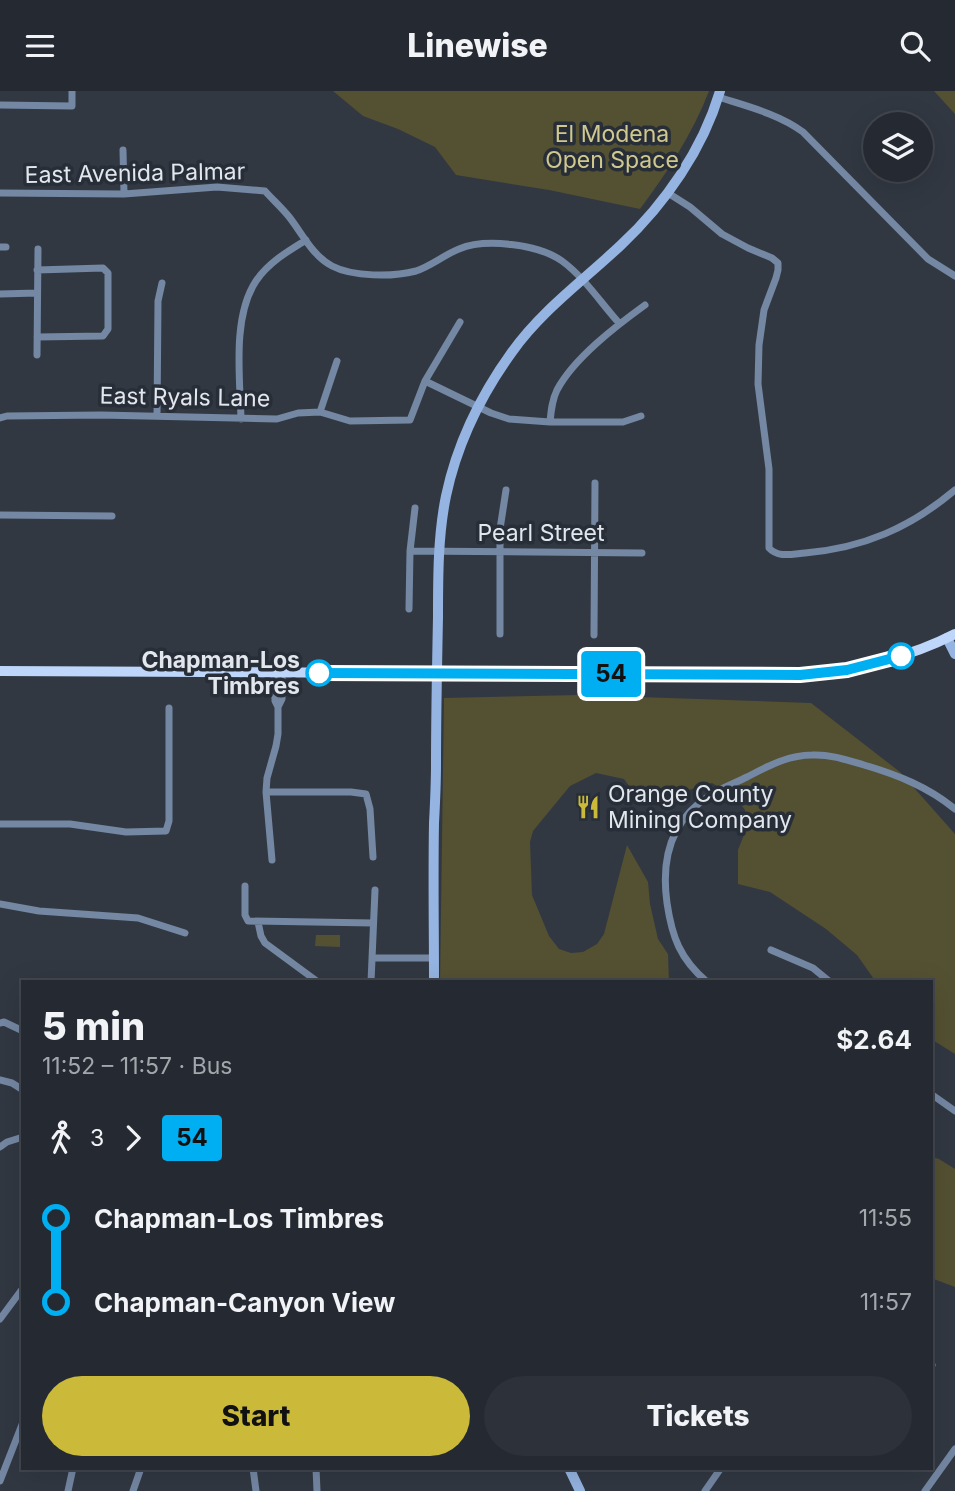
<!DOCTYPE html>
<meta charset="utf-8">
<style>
:root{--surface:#252a32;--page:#2d323a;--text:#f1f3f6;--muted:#a3a7ac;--line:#42464d;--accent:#cbba39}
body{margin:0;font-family:Inter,sans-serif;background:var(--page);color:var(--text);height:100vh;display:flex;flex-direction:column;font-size:26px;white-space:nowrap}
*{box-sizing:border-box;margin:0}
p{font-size:23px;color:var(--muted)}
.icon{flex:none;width:38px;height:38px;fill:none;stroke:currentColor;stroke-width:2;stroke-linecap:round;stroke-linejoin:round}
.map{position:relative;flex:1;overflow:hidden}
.panel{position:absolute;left:21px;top:889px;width:912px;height:490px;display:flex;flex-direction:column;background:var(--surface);border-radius:0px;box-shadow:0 7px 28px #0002,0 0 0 2px var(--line)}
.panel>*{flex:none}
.badge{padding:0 14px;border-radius:5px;font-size:24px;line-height:46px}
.tools{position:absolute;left:863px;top:21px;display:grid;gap:14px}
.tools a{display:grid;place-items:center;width:70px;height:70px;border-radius:50%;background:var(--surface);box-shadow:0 7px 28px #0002,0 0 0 2px var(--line);font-size:35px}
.map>.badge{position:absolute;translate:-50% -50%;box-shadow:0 0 0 4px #fff}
.legs{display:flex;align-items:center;gap:10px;height:77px;padding:0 21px;font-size:23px}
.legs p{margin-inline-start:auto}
.head{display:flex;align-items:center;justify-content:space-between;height:119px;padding:0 21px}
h1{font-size:38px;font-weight:800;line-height:52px}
.button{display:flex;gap:14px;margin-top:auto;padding:14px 21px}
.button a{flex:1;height:80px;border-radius:42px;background:var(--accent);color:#111;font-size:28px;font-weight:800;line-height:80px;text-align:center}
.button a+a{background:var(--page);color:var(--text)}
ul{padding:0 21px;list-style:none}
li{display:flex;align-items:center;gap:24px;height:84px;font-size:26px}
li i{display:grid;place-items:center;width:10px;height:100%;margin:0 9px;background:currentColor}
li i::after{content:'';width:18px;height:18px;margin:-9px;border:5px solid;border-radius:50%;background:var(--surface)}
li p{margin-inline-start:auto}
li:first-child i{background:linear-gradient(#0000 50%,currentColor 0)}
li:last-child i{background:linear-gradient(currentColor 50%,#0000 0)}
header{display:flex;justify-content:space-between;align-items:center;height:91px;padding:0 21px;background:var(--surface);font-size:32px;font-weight:800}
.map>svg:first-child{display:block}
.green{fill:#545032}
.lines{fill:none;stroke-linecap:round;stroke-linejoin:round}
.street{stroke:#7487a3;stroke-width:7}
.secondary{stroke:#95b4e1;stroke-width:10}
.primary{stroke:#bed6f9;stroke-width:10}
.line-1-casing{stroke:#fff;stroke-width:16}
.line-1{stroke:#00aff2;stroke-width:10}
.stop-1-dot{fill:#fff;stroke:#00aff2;stroke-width:3.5}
.labels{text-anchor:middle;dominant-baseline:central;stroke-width:7;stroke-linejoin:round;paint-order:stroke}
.park-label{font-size:23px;fill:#d0c88e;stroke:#272e38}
.street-label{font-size:23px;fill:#e2e6ed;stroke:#272e38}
.stop-label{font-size:23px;font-weight:bold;fill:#e2e6ed;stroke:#272e38;text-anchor:end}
.poi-label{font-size:23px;fill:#e2e6ed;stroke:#272e38;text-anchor:start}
</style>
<header><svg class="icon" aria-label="menu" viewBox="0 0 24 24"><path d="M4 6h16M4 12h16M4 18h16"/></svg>Linewise<svg class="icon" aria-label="search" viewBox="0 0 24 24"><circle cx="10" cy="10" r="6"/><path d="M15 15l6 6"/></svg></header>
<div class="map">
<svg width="955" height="1400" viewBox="0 0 955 1400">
<rect width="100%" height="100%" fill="#313842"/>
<path class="green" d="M333,0h376c-16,42 -42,82 -69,118l-91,-19 -93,-15 -21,-28 -37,-18 -35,-13z
M934,0h21v23z
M580,604l231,8 89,69 55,62v220l-24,-15v-57h-55l-19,-27 -31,-26 -56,-37 -32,-8v-34l9,-23 -2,-17 -9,-12 -24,-15 -70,21 -18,-25 -28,-6 -26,13 -37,45 -3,11 2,53 17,41 10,13 12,4 12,-1 14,-8 7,-10 23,-89 21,37 2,22 8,35 10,15 1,28h-229l4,-284z
M316,844h24v12l-25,-1z
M931,1066l8,2 16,10v118l-24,-9z"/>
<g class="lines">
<path class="street" d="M718,6c28,9 61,17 85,35l125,127 27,17
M0,14l72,1v-15
M123,59l1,44
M0,102l124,1 93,-7 48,4c8,9 18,18 25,27 13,17 23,38 42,48 21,11 61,11 84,5 15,-5 28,-16 43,-22 26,-11 79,-5 103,12 22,16 39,42 57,62
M668,102l22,14 32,27 26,14 24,10 6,5v7l-2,8 -12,32 -5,35 -1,39 11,85v79c9,10 23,6 36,5 58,-5 105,-25 150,-63
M0,156h6
M0,203l37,-1
M37,246l66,-1 5,-7v-56l-5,-5 -66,2
M37,264l1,-106
M425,290l66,32 18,6 41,3h73l18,-6
M320,321l17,-51
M157,325l1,-115 4,-18
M0,327l7,-2 94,-1 176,4 21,-6 22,-1 30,9 60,-1 15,-39 35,-59
M241,328c-1,-41 -9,-102 15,-138 12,-18 32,-30 50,-41
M550,331c1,-11 2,-22 7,-32 17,-32 59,-64 88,-85
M0,424l112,1
M410,460l232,2
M409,518l1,-58 5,-43
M500,543v-105l6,-39
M594,544l1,-152
M278,616l4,-8v-27
M266,701h85l15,2 4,15 3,48
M0,733h70l56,8 40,-1 3,-10v-113
M272,769l-6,-68 1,-14 9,-32 2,-12v-27l-3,-6 -1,-29
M245,795v29l3,6 125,2
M0,813l39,7 99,7 47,15
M258,831l3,14 4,7 53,39
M771,859l42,18 17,14
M372,867h62
M371,891l4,-92
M707,891c-27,-23 -35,-45 -40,-79 -6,-43 3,-82 42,-107 12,-8 26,-13 38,-19 21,-11 41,-22 65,-22 18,-1 35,5 52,10 34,10 64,22 91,44
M0,932l4,-1 19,9
M0,989l12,3 11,7
M931,1003l24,17
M0,1056l7,-5 16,-5
M0,1228l23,-31
M931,1273l1,1
M253,1377l3,23
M316,1377l1,23
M0,1390l23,-59
M68,1400l5,-23
M133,1400l8,-23
M705,1400l16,-23
M925,1400l30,-42"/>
<path class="secondary" d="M947,547l8,16
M434,891c0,-53 -1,-106 0,-159 1,-19 2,-39 2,-58 0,-50 1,-99 2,-148 0,-41 0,-82 8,-121 11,-52 35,-101 66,-144 30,-42 72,-72 109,-107 44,-41 82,-96 99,-154
M569,1377l11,23"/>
<path class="primary" d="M0,580l800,4c54,-5 107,-16 155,-41"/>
</g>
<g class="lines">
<g class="line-1-casing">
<path id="line-1" d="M319,582l481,2 47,-5 54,-14"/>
</g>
<use href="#line-1" class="line-1"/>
</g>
<defs>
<g id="restaurant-bare" transform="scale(1.89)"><path d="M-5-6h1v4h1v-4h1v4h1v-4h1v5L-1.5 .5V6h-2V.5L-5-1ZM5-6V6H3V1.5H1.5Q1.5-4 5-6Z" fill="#cbba39" stroke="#272e38" stroke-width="2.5" paint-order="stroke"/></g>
</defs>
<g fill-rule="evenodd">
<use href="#restaurant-bare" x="588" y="716"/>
</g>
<g class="stop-1-dot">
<circle cx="901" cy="565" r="12"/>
<circle cx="319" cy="582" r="12"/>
</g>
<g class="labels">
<g class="park-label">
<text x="612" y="43">El Modena<tspan x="612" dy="26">Open Space</tspan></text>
</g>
<g class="street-label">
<text transform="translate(135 82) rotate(-1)">East Avenida Palmar</text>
<text transform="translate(185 306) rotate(1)">East Ryals Lane</text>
<text x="541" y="442">Pearl Street</text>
</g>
<g class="stop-label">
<text x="300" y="569">Chapman-Los<tspan x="300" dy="26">Timbres</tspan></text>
</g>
<g class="poi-label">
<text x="608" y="703">Orange County<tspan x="608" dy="26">Mining Company</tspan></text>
</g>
</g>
</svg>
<div class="tools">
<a><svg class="icon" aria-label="layers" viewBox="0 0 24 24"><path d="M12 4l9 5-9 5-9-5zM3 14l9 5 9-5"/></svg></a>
</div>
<b class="badge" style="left:611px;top:583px;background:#00aff2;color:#111">54</b>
<section class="panel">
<div class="head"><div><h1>5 min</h1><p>11:52 – 11:57 · Bus</p></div><b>$2.64</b></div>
<div class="legs"><svg class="icon" aria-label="walk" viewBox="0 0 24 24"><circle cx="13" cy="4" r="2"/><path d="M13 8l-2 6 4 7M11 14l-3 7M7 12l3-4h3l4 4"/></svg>3<svg class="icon" aria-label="forward" viewBox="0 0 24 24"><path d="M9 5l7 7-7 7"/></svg><b class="badge" style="background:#00aff2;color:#111">54</b></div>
<ul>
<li><i style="color:#00aff2"></i><b>Chapman-Los Timbres</b><p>11:55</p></li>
<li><i style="color:#00aff2"></i><b>Chapman-Canyon View</b><p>11:57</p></li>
</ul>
<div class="button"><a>Start</a><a>Tickets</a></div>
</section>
</div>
